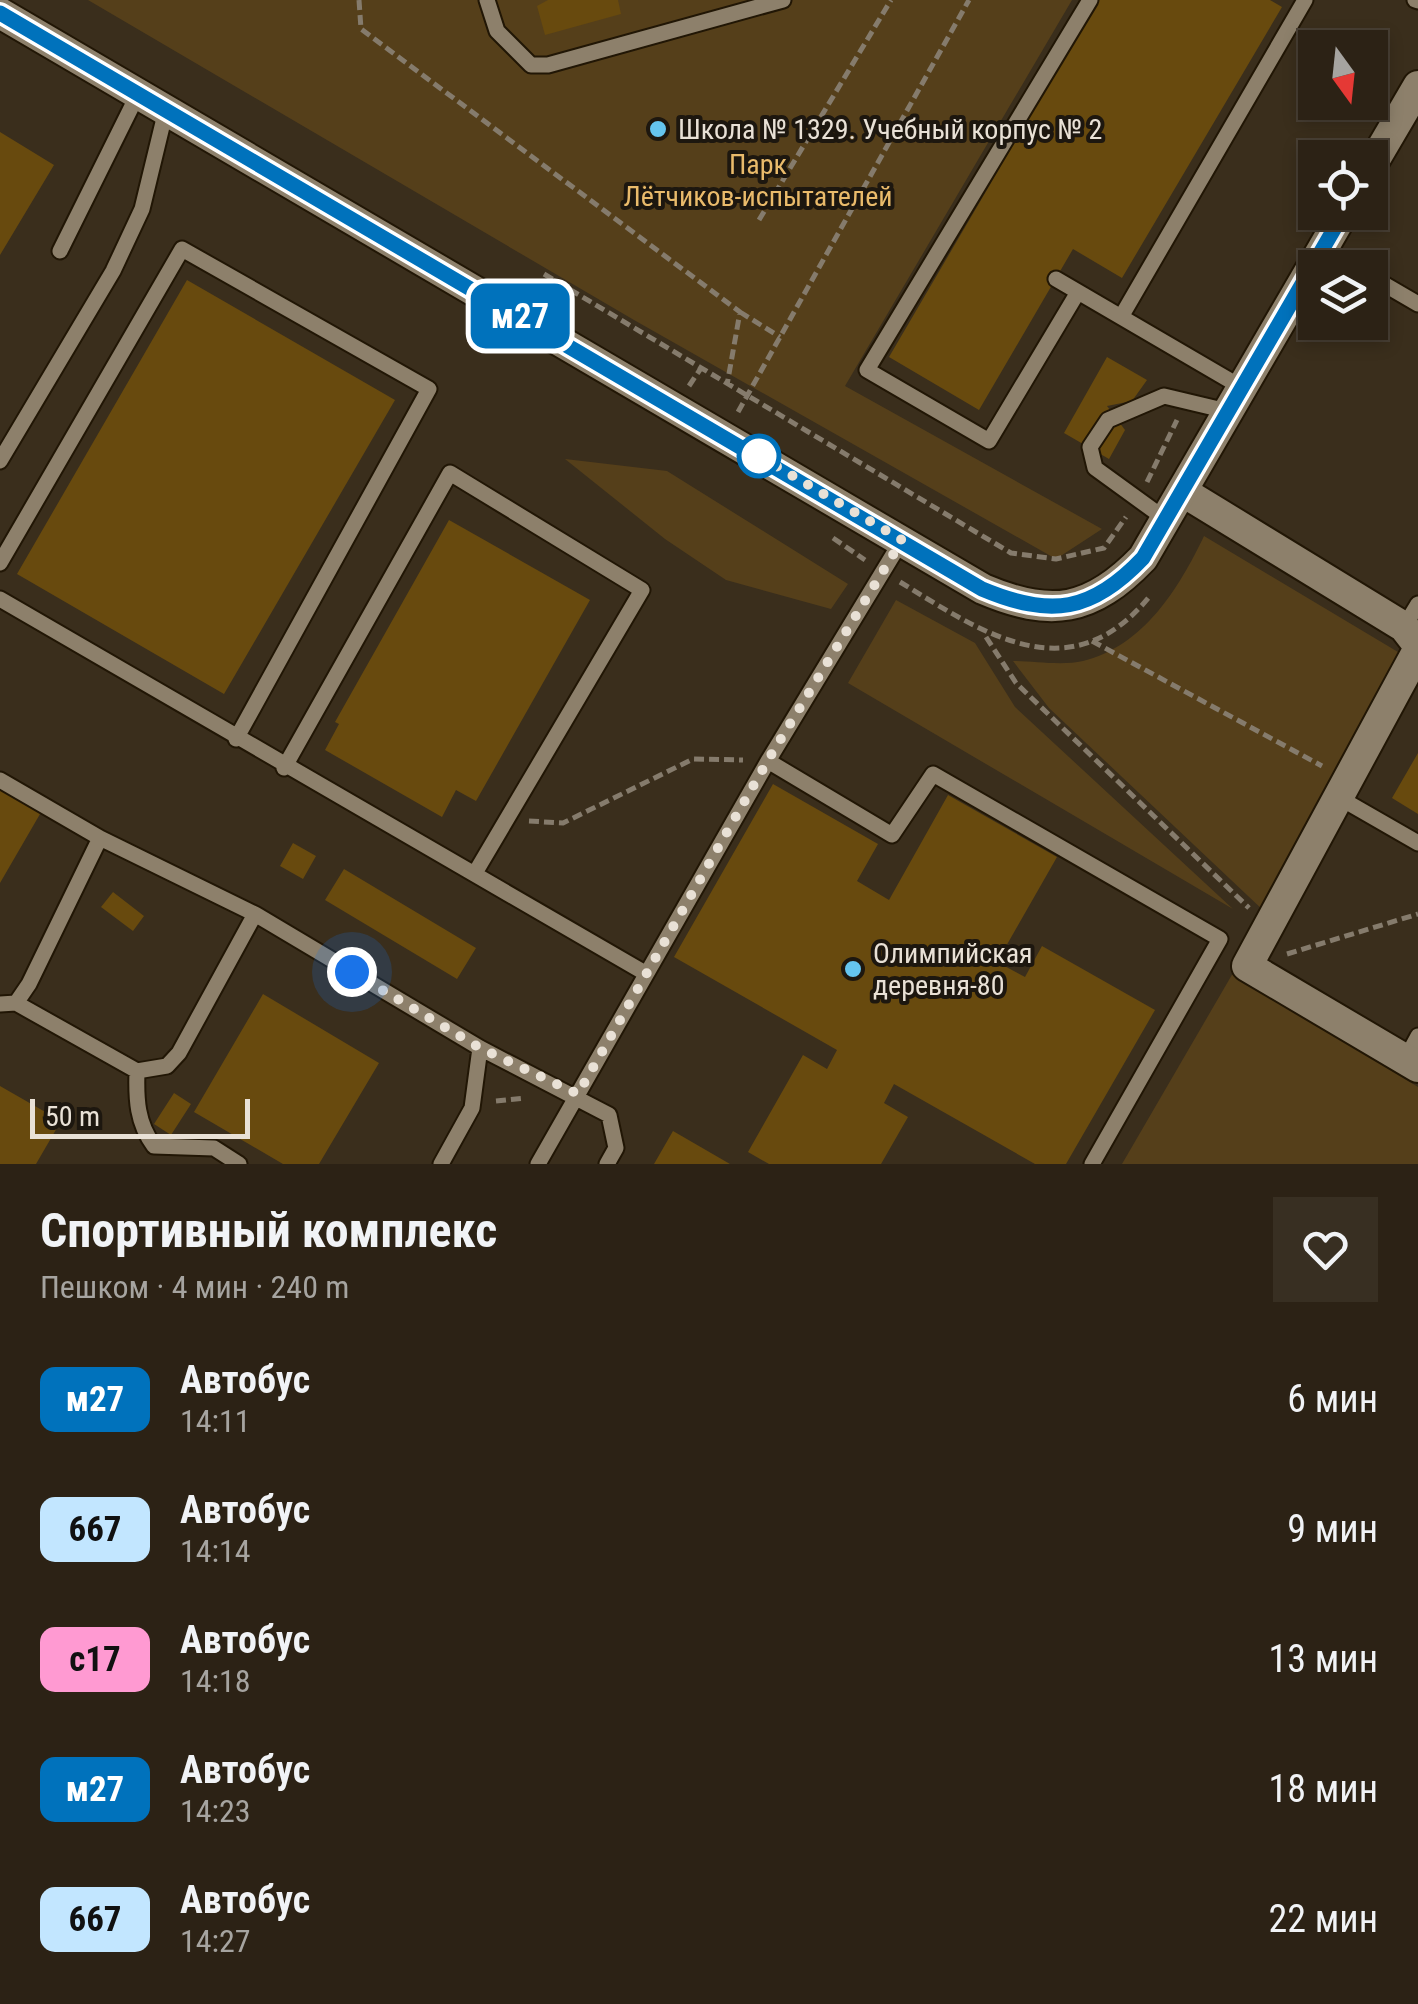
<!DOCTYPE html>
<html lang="ru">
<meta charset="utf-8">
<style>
:root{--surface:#2c2215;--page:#382f22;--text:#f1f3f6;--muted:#a6a4a0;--line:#483f34}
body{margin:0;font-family:"Roboto Condensed",sans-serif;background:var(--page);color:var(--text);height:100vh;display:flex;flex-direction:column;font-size:38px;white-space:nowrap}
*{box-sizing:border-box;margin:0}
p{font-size:32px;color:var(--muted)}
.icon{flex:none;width:55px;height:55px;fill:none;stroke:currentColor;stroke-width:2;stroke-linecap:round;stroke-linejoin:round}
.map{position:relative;height:1164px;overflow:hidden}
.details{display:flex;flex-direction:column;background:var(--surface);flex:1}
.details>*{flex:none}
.badge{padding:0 20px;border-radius:15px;font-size:35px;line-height:65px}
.needle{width:65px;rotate:165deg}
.controls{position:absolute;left:1298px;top:30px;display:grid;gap:20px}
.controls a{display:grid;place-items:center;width:90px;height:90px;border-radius:0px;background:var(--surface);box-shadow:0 5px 15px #0003,0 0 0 2px var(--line);font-size:50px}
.scale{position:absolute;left:30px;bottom:25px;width:220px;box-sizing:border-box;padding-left:10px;border:5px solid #e9e1d6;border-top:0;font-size:28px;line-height:35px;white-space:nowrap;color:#e9e1d6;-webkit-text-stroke:8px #1d170f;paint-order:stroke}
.you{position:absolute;width:50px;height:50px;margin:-25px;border:8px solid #fff;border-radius:50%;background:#1a73e8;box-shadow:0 0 0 15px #1a73e833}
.map>.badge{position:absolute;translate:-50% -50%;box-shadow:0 0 0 5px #fff}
.round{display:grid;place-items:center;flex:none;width:105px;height:105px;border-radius:0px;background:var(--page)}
.headline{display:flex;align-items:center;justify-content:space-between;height:170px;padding:0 40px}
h1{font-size:48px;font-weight:700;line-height:75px}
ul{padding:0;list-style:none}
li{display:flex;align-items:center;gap:30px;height:130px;padding:0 40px}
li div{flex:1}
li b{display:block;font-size:38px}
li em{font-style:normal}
li .badge{min-width:110px;font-weight:700;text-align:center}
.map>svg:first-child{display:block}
.green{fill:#553f1a}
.building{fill:#684a0e}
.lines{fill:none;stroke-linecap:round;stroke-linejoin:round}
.lane-casing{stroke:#211605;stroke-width:19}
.street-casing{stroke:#211605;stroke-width:34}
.secondary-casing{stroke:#211605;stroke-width:34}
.path{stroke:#857b6c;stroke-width:5;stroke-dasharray:10 5;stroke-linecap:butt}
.lane{stroke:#8d806b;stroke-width:15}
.street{stroke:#8d806b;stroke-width:30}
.secondary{stroke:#8d806b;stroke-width:30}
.line-casing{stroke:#fff;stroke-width:22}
.line{stroke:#0072bc;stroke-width:15}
.walk{stroke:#e9e1d6;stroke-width:10;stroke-dasharray:0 18}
.poi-dot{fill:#65c5ef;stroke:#1d170f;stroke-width:4}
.stop-dot{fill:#fff;stroke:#0072bc;stroke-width:5}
.labels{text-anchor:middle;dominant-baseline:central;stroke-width:8;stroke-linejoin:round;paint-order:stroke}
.poi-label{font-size:28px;fill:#e9e1d6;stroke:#1d170f;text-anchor:start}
.park-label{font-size:28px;fill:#eabb6b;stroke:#1d170f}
</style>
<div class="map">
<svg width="1418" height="1164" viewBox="0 0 1418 1164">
<rect width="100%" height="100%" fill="#3a2e1c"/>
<path class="green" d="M88,0h984l-227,386 257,143 -46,30 -422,-239z
M565,459l102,12 181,113 -17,25 -105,-29 -61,-41z
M1204,536l199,119 -138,257 -216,-204 -36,-47c21,0 49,5 70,0 61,-15 96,-73 121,-125z
M896,600l79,43 40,64 218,202 -385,-226z
M1233,973l185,114v77h-296z"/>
<path class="building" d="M548,0h70l3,14 -76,21 -8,-29z
M1098,0h172l12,7 -160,271 -49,-29 -94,161 -90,-53z
M0,132l54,33 -54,90z
M187,280l208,120 -171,294 -207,-120z
M1107,357l40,23 -15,21 -25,5 18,24 -16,29 -45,-26z
M449,520l141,80 -114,201 -20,-11 -14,27 -117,-67 14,-26 -4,-2z
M1418,753v61l-26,-16z
M0,775l47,27 -47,81z
M773,784l105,60 -21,37 32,19 59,-105 109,62 -60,105 28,15 17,-31 113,64 -89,154h-31l-141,-80 -10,19 24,14 -27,47h-112l-21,-12 55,-97 24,14 10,-19 -163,-93z
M293,843l23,13 -13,23 -23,-13z
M344,869l132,79 -19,31 -132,-79z
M113,892l31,24 -11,15 -32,-24z
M263,994l116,69 -60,101h-36l-89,-52z
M0,1086l61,35 -25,43h-36z
M174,1093l17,11 -20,31 -17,-11z
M673,1131l57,33h-76z"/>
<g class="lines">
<g class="lane-casing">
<path id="lane" d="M487,0l10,31 34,34h17l235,-65
M1415,0l3,1
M1323,248l33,20
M60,251l78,-157
M1370,276l48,28
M1056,279l185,108
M1078,292l-89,149 -122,-71 223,-370
M1121,317l184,-317
M0,461l113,-190 29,-62 24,-99
M1168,521l-73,-53 -5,-21 18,-27 56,-24 63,15
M902,540l-134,221 124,74 41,-61 287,165 -128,225
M0,563l182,-314 247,140 -193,350
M0,599l645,374
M1404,627l14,-23
M284,768l166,-295 192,117 -167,283
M0,780l100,58 -71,146 -13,19 -16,1
M1338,797l80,46
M100,838l155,76 225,134 129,67 7,33 -9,16
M16,1003l121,68 30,-5 12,-13 76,-139
M1405,1060l13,-24
M137,1071c-1,28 0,52 17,75l60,2 25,16
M441,1164l31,-56 8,-60
M538,1164l230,-403"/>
</g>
<g class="street-casing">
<path id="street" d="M1185,493l219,134 14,18
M1418,650l-171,316 171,101"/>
</g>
<g class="secondary-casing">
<path id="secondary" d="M0,13l983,576c68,29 108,23 160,-31l201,-346
M1370,168l48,-82"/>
</g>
<path class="path" d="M359,0l2,29 379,283 -13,73
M759,220l132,-220
M544,274l467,279 45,6 48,-11 22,-31
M740,312l40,25
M689,386l12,-18
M738,412l231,-412
M1147,482l30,-62
M833,538l32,22
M900,582c83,51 170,112 250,14
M986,637l30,46 233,225
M1092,641l230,125
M529,821l34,2 130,-64 50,1
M1287,954l131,-40
M496,1101l29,-3"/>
<use href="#lane" class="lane"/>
<use href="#street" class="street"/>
<use href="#secondary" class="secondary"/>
</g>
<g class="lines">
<g class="line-casing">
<path id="line" d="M0,13l982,576c69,29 110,23 161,-31l201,-346"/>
</g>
<use href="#line" class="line"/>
<path class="walk" d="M352,972l128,76 98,46 190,-334 134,-220 -143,-84"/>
</g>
<g class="poi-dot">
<circle cx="658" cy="129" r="10"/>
<circle cx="853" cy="969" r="10"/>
</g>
<circle class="stop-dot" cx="759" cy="456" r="20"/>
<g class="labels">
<g class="poi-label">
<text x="678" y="129">Школа № 1329. Учебный корпус № 2</text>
<text x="873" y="953">Олимпийская<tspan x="873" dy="32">деревня-80</tspan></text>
</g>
<g class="park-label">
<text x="758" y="164">Парк<tspan x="758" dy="32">Лётчиков-испытателей</tspan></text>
</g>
</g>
</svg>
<div class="controls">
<a><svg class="needle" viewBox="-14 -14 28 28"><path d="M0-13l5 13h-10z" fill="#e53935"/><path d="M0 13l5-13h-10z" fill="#a6a4a0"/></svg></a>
<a><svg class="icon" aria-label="locate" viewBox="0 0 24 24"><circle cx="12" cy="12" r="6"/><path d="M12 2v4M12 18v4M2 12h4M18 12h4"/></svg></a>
<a><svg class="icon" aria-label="layers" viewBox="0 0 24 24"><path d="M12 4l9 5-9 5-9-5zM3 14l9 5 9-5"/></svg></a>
</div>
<div class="scale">50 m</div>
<div class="you" style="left:352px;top:972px"></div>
<b class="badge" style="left:520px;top:316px;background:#0072bc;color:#fff">м27</b>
</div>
<section class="details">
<div class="headline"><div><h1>Спортивный комплекс</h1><p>Пешком · 4 мин · 240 m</p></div><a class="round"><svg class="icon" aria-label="heart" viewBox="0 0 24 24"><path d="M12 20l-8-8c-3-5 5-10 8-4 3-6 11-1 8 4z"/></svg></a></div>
<ul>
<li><span class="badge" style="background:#0072bc;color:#fff">м27</span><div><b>Автобус</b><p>14:11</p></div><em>6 мин</em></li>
<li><span class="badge" style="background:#c2e6ff;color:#111">667</span><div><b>Автобус</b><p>14:14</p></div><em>9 мин</em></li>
<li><span class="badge" style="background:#ff9ad2;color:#111">с17</span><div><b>Автобус</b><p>14:18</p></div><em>13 мин</em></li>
<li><span class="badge" style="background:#0072bc;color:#fff">м27</span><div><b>Автобус</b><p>14:23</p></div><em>18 мин</em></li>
<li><span class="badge" style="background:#c2e6ff;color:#111">667</span><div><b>Автобус</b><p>14:27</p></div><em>22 мин</em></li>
</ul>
</section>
